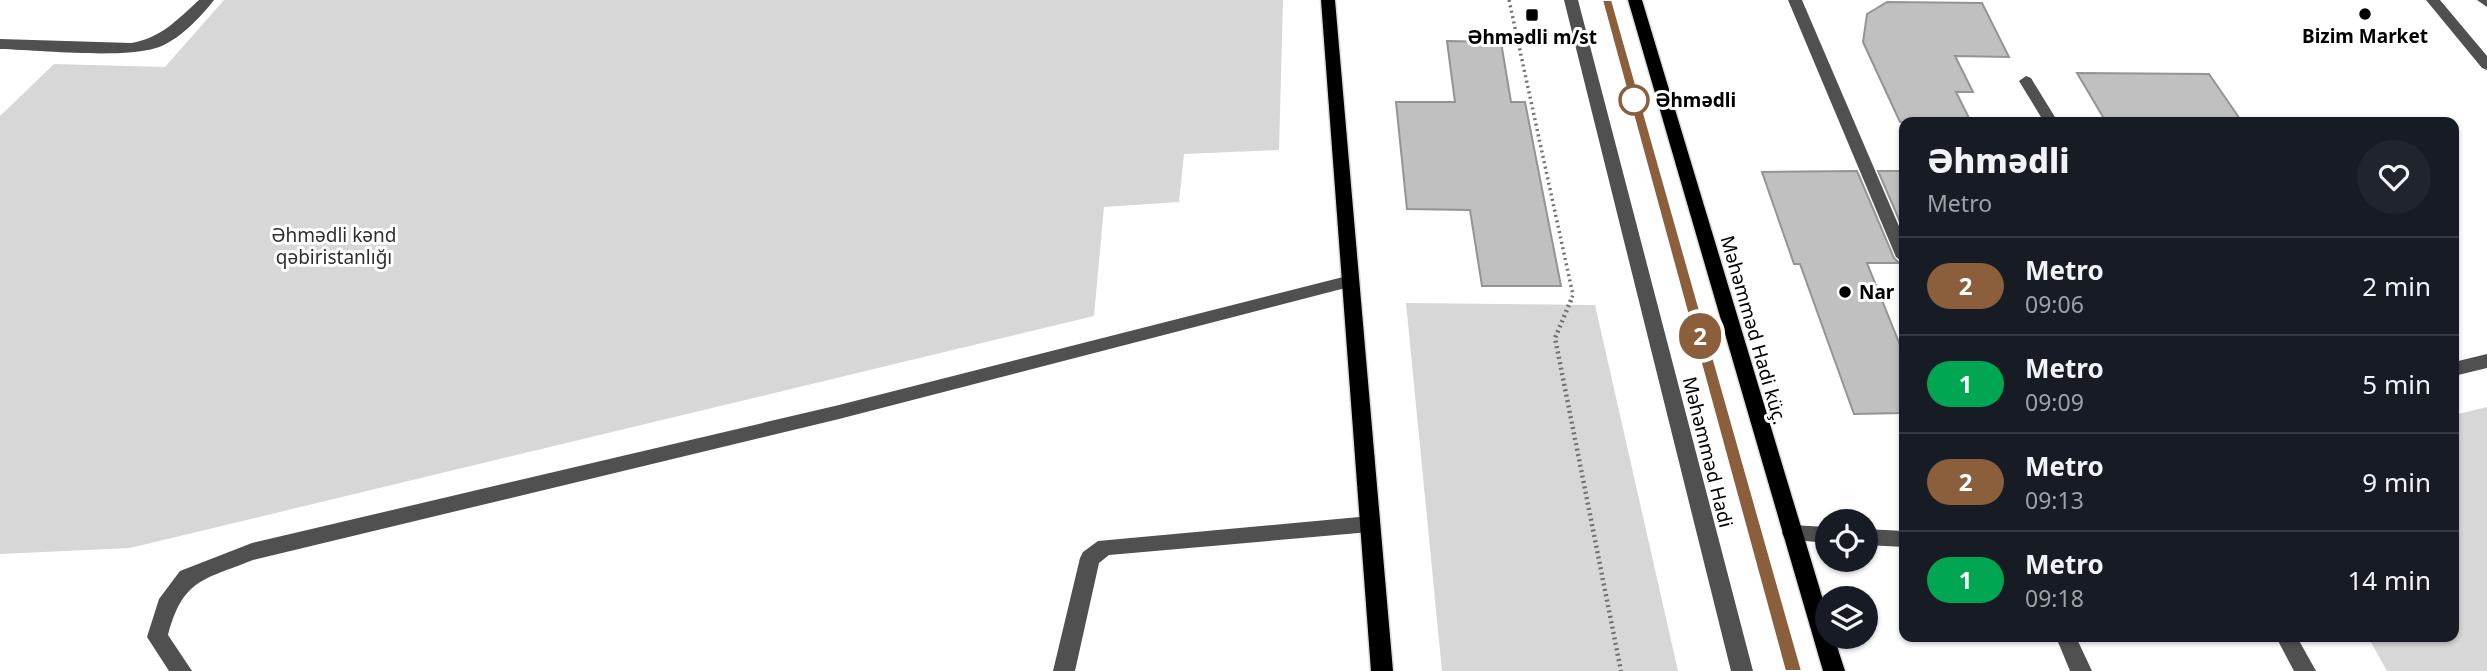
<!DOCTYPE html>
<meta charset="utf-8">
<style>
:root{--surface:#171b24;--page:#20242c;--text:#f1f3f6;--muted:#9ea1a6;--line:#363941}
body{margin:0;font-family:"Noto Sans",sans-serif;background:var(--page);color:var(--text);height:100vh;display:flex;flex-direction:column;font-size:26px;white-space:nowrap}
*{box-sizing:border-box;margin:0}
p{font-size:23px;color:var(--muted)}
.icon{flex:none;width:38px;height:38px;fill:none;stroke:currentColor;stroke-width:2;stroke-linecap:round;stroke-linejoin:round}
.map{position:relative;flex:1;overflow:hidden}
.details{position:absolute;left:1899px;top:117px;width:560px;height:525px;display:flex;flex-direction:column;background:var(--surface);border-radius:14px;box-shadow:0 2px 5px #0004}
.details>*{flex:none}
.badge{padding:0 14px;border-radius:23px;font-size:24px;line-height:46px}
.buttons{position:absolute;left:1815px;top:509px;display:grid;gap:14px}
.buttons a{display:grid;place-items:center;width:63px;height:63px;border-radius:50%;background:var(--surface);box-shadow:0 2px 5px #0004;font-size:35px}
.map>.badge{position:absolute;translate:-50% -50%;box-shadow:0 0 0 4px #fff}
.round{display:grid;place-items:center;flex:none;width:74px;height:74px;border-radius:37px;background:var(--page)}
.headline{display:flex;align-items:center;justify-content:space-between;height:119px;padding:0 28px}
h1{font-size:33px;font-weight:800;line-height:52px}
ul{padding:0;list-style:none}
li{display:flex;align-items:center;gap:21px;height:98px;padding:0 28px;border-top:2px solid var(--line)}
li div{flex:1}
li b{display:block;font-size:26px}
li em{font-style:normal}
li .badge{min-width:77px;font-weight:700;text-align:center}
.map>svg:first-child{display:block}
.green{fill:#d7d7d7}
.building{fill:#c0c0c0;stroke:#949494;stroke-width:2}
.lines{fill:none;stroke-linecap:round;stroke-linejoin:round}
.major-casing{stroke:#dbdbdb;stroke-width:3}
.path-far1{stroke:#727272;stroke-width:3.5;stroke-dasharray:2 3.5;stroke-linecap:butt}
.path{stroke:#727272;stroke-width:4.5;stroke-dasharray:2 3.5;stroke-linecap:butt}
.minor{fill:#505050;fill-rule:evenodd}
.major{fill:#000;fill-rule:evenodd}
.line{fill:#8b5e3c;stroke:#fff;stroke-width:2}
.poi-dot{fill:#000;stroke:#fff;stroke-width:2.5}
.stop-dot{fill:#fff;stroke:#8b5e3c;stroke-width:3.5}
.labels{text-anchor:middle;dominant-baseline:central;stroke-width:6;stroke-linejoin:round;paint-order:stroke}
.poi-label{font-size:19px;font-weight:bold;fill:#000;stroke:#fff}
.stop-label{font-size:19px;font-weight:bold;fill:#000;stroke:#fff;text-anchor:start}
.park-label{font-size:19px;fill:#2e2e2e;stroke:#fff}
.street-label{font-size:19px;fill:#000;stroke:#fff}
</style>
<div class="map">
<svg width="2487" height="671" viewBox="0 0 2487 671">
<rect width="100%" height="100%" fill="#fff"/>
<path class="green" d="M224,0h1059l-4,150 -95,4 -5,48 -75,5 -10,109 -964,232 -130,6v-438l54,-52 111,3z
M1406,303l189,2 83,366h-236z
M2487,407v264h-100l-19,-34h86v-222z"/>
<path class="building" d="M1887,2l95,1 27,54 -54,-1 18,36h-17l15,30h-71l-37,-80 4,-28z
M1447,41l54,1 10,60h14l36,184h-79l-12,-76 -63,-1 -11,-107h59z
M2077,73l132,1 33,48h-136z
M1857,171l37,87 5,5h-32l37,92v58l-50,1 -54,-150h-6l-32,-92z
M1878,171h26v60z"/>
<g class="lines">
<g class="major-casing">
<path id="major" d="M1321,0h14l58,671h-22z
M1628,0h14l185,613v24h7l11,34h-22z"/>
</g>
<path class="path-far1" d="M1509,0l64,295 -3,7"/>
<path class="path" d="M1571,300l-16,38 66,333"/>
<path class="minor" d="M199,0h15c-13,17 -37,42 -58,48 -36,11 -115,2 -156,1v-10l131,4c30,-5 46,-23 68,-43z
M1564,0h14l175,671h-22z
M1788,0h14l102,238v25l-8,-6z
M2426,0h14l47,56v14l-5,-2z
M2477,0h10v7z
M2026,76l5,2 27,44h-14l-25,-41z
M1351,275l8,6 -2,4 -518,134 -586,141c-50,20 -70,19 -85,75l24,36h-23l-22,-34 12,-38 21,-28 72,-28 587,-138z
M2487,354v14l-33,8v-14z
M1370,516l7,2 3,6 -3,6 -7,2 -261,23 -10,8 -24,108h-22l27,-113 3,-6 15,-11z
M1792,525l35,2v16l-42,-4 -3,-6 3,-6z
M1866,529l38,2v16l-38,-2z
M2056,637h20l16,34h-22z
M2276,637h21l19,34h-22z"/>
<use href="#major" class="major"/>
</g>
<path class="line" d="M1602,0h10l190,671h-17z"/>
<g class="poi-dot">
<circle cx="2365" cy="14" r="7"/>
<rect x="1525" y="8" width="14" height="14" rx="3.5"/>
<circle cx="1845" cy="292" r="7"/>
</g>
<circle class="stop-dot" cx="1634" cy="100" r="14"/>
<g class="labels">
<g class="poi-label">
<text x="2365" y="36">Bizim Market</text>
<text x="1532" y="37">Əhmədli m/st</text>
<text x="1859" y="292" text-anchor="start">Nar</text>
</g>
<g class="stop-label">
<text x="1655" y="100">Əhmədli</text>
</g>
<g class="park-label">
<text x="334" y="235">Əhmədli kənd<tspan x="334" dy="22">qəbiristanlığı</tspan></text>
</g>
<g class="street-label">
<text transform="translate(1754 330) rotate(74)">Məhəmməd Hadi küç.</text>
<text transform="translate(1708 452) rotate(76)">Məhəmməd Hadi</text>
</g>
</g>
</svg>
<div class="buttons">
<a><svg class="icon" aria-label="locate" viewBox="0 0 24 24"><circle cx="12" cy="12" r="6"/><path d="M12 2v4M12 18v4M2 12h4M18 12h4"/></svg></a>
<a><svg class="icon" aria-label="layers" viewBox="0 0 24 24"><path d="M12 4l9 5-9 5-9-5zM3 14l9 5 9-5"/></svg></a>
</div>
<b class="badge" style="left:1700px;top:336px;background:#8b5e3c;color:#fff">2</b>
<section class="details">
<div class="headline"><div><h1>Əhmədli</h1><p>Metro</p></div><a class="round"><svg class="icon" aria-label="heart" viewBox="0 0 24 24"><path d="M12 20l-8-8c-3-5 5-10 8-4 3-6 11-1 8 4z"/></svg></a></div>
<ul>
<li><span class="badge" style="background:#8b5e3c;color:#fff">2</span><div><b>Metro</b><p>09:06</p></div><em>2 min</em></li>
<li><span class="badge" style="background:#00a651;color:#fff">1</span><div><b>Metro</b><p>09:09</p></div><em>5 min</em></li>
<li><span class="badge" style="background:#8b5e3c;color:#fff">2</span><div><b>Metro</b><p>09:13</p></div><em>9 min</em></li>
<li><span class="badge" style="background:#00a651;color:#fff">1</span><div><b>Metro</b><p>09:18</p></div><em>14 min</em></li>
</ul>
</section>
</div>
